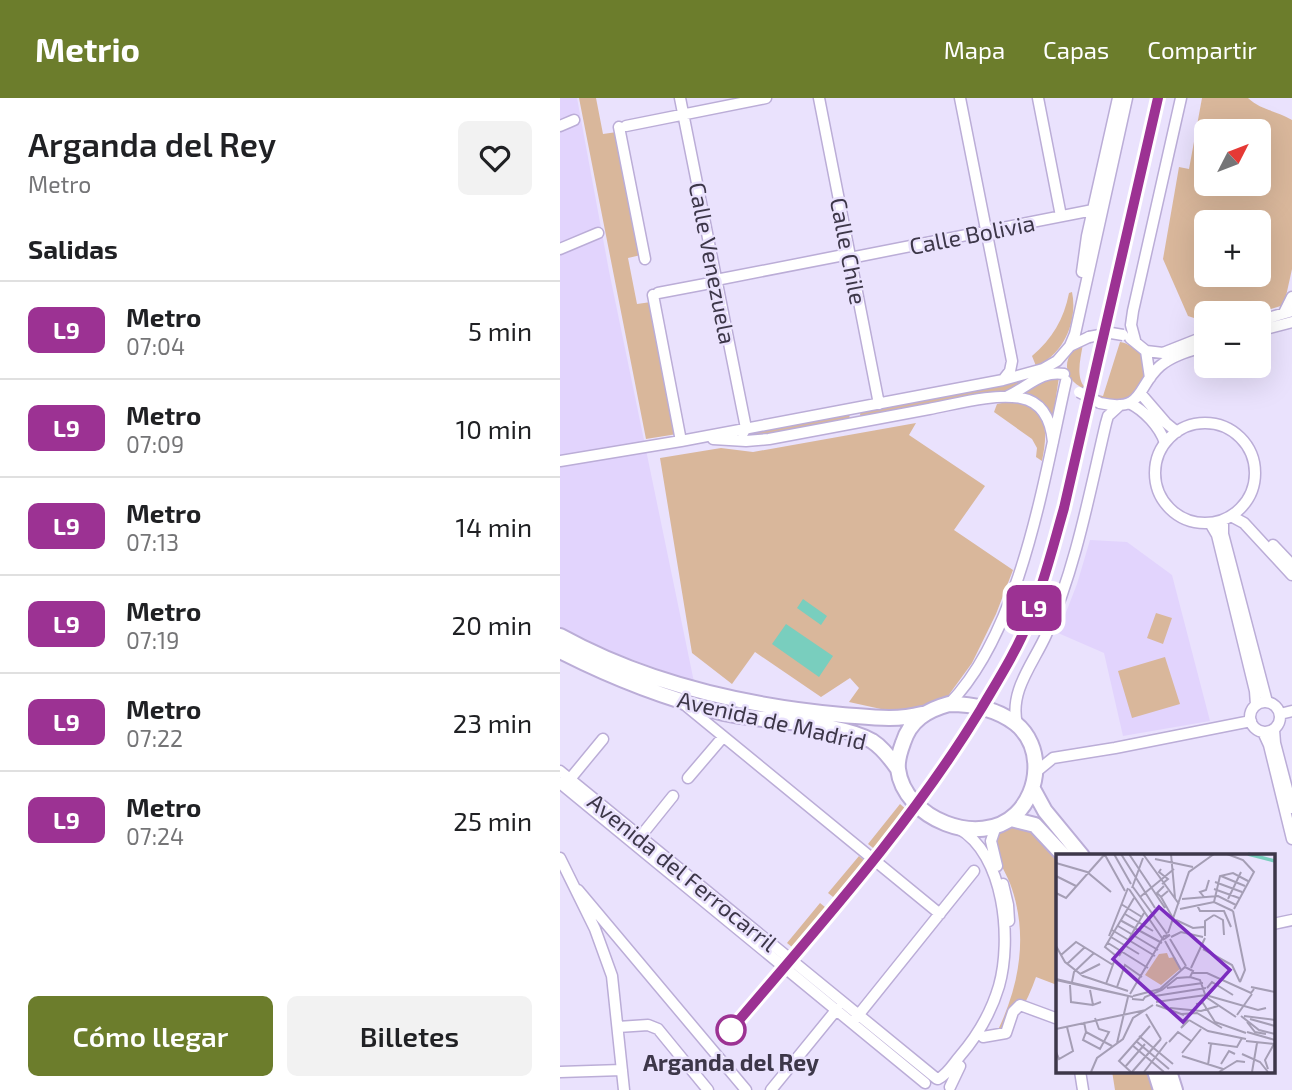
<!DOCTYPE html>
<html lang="es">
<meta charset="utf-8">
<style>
:root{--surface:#fff;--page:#f2f2f2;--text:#202124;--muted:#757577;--line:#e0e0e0;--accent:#6c7d2c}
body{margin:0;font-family:"Exo 2",sans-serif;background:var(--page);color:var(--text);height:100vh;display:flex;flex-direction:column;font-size:26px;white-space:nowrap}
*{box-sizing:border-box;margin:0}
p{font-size:23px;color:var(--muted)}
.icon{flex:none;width:38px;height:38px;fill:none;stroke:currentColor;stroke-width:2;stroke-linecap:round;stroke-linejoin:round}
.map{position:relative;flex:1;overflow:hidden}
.drawer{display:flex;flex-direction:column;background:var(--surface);width:560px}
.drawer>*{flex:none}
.badge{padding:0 14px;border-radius:10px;font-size:24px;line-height:46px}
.needle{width:46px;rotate:48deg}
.fabs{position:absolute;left:634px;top:21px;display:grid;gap:14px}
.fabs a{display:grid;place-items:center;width:77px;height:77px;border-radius:10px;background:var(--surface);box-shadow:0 7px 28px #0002;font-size:35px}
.map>.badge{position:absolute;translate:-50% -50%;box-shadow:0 0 0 4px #fff}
h2{padding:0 28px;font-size:26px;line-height:63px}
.round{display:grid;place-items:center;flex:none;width:74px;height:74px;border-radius:10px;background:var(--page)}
.overview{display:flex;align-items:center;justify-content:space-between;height:119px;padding:0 28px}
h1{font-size:33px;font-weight:600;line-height:52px}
.cta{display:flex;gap:14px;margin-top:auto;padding:14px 28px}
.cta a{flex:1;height:80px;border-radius:10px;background:var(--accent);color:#fff;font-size:28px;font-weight:600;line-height:80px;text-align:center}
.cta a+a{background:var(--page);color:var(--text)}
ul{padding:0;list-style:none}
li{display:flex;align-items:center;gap:21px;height:98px;padding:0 28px;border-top:2px solid var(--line)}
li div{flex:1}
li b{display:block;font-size:26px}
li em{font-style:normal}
li .badge{min-width:77px;font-weight:700;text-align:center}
header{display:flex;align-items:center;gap:42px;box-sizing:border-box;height:98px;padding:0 35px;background:var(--accent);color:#fff}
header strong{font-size:33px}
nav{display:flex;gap:38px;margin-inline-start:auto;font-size:24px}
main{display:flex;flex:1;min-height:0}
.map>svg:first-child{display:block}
.built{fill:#e2d4fd}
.green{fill:#d9b79b;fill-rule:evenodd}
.water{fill:#79cebe}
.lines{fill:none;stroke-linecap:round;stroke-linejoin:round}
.minor-casing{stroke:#bbadd7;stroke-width:13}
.highway-casing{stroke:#bbadd7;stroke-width:18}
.minor{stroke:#fff;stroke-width:10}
.highway{stroke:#fff;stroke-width:14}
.rail-casing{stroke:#565063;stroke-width:5}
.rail{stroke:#eae2fd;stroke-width:2.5;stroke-dasharray:8;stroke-linecap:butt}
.minor-bridge-casing{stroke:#bbadd7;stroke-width:13;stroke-linecap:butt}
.minor-bridge{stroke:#fff;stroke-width:10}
.line-casing{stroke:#fff;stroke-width:16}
.line{stroke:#9c3293;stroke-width:10}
.stop-dot{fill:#fff;stroke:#9c3293;stroke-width:3.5}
.labels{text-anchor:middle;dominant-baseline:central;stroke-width:5;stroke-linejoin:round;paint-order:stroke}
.street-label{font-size:23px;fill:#3d3749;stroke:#eae2fd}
.stop-label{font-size:23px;font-weight:bold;fill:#3d3749;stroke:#eae2fd}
.inset-river{fill:none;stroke:#79cebe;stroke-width:3.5}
.inset-road{fill:none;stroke:#a59eb5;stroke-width:2}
.view{fill:#7b2cbf;fill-opacity:0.15;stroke:#7b2cbf;stroke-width:3.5}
.inset-edge{fill:none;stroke:#3d3749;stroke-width:3.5}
</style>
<header>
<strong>Metrio</strong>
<nav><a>Mapa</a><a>Capas</a><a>Compartir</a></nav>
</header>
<main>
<section class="drawer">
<div class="overview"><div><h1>Arganda del Rey</h1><p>Metro</p></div><a class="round"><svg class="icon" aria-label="heart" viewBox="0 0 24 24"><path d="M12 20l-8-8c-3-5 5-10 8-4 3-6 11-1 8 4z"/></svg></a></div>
<h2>Salidas</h2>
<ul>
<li><span class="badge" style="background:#9c3293;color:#fff">L9</span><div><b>Metro</b><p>07:04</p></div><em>5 min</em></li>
<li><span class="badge" style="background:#9c3293;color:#fff">L9</span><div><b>Metro</b><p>07:09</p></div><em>10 min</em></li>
<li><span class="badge" style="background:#9c3293;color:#fff">L9</span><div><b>Metro</b><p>07:13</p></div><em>14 min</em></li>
<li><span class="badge" style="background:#9c3293;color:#fff">L9</span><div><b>Metro</b><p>07:19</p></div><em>20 min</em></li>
<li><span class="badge" style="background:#9c3293;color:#fff">L9</span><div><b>Metro</b><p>07:22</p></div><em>23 min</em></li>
<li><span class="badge" style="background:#9c3293;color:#fff">L9</span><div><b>Metro</b><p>07:24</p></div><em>25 min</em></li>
</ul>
<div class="cta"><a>Cómo llegar</a><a>Billetes</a></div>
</section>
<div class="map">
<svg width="732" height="992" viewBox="0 0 732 992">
<rect width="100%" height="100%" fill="#eae2fd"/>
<path class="built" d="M0,0h17l32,173 85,411 -115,-42 -19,-10z
M530,442l37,2 45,33 38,146 -87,15 -19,-83 -46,-20 19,-49z"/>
<path class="green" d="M19,0h17l7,36 14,-2 24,123 -13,3 9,46 14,-2 26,132 -31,5z
M642,0h46c14,13 28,12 44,22v149l-8,36 -27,8h-51v9l-18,-6 -25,-57 16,-92 10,2zM646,33h52v53h-52zM646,124h52v53h-52z
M512,194c6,28 -8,63 -36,74l-4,-10c20,-17 32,-37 37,-63z
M560,244c18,3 32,22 24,40 -12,27 -40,19 -60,7 -5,-3 -10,-6 -13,-10 -9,-13 -2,-31 12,-35 -4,22 -11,47 20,52z
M471,278l2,3 -28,15 -142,23 -3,-2 1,-5z
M499,279l-6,40 -33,-22 22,-15z
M452,303c37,6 36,29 30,60l-6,-4 1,-9 -5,-9 -38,-27 3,-8z
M289,314l1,9 -81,15 -28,-1z
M356,325l-7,12 76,51 -31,44 59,40 -17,44 -24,49 -24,33 -39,16 -19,-1 -41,-9 10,-14 -9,-10 -29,19 -66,-45 -23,32 -40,-31 -32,-195 61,-10 32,4z
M596,515l16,5 -9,26 -16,-6z
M605,559l15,47 -48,14 -14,-47z
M340,706l14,12 -32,39 -14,-11z
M457,727l13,4 28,27 -1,129 -21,-8c-6,17 -19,49 -38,53 21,-44 30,-93 14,-141 -4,-14 -17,-31 -17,-45 0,-14 10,-17 22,-19z
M299,758l13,11 -30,37 -14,-11z
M260,805l15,12 -33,40 -15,-12z
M552,973h36l6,19h-39z"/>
<path class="water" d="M243,501l24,17 -6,9 -24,-17z
M226,526l47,32 -14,21 -47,-33z"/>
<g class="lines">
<g class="minor-casing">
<path id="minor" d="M120,0l66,330 -3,5
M259,0l60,306
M400,0l52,263 -2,10 -7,9
M478,0l23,118
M0,28l14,-6
M66,28l140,-28
M59,29l26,132
M0,151l38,-16
M290,160l243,-48
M522,174l5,-36 31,-138
M156,182l133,-26
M98,195l58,-11
M93,197l28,146
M724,215l8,-16
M698,223l34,-10
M698,233l34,-9
M570,240l16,13 4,27
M575,242l-4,-15 2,-14 48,-213
M510,248l5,-12 52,-236
M586,253l17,2 43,-17
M581,296l25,29 11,9
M448,298c20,-9 33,-26 56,-22
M540,305c45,10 36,-16 60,-37 13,-11 30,-15 46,-20
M569,305c15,7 31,24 36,40
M595 375a50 50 0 1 1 100 0a50 50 0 1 1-100 0Z
M153,341l33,2 23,-2c54,-10 107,-20 160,-30 27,-5 65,-16 92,-11 22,4 30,23 32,44
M0,363l121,-20 322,-61 40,-11 14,-8 13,-15 19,-9
M671,418l13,7 48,52
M663,422v14l44,168
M650,425l7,12 38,156 1,14
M713,447l19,20
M690 619a15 15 0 1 1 30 0a15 15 0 1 1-30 0Z
M389,606c72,-73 95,-226 117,-323
M125,607l255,209
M720,616l12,-3
M457,626c-8,-33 16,-60 29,-89 30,-68 43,-140 60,-212l2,-7 12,-11
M714,632l1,13 17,65
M703,634l6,13 23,94
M0,673l377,308
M476,674l17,-14 62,-10 136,-27
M128,680l35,-41
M10,681l33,-40
M0,685l365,300
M436,728l-5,15 6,25
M80,739l33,-41
M0,760l35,71 17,47 12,114
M443,786l5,21 1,16
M18,792l168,200
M713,826l19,-4
M296,920l118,-147
M58,929l30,-2 10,4 50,61
M423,939l23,-4 7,-21 7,-7 38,14
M520,973l3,19
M0,974l62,-2
M378,981c10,-5 15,-15 22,-23 19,-22 31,-43 39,-70 13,-46 6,-132 -41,-158
M390,989l10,-21
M211,992l66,-81"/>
</g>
<g class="highway-casing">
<path id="highway" d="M0,538c87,48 184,70 282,79 28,2 54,6 80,-1
M0,553c51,26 104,47 160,61 43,11 117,9 152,29 11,7 19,18 26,28
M389,606c23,0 47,5 66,19 29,23 25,68 1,91 -36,35 -112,5 -118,-45 -1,-8 2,-18 5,-26 7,-23 24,-33 46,-39z
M473,691l12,22 37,45
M451,721l24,6 29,31
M595,973l6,19
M609,973l6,19"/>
</g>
<use href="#minor" class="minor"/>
<use href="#highway" class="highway"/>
<g class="rail-casing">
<path id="rail" d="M426,601c62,-82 79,-198 102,-295 23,-102 47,-204 70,-306"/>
</g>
<use href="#rail" class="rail"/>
<g class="minor-bridge-casing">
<path id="minor-bridge" d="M529,239l22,-4 12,2
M519,294l21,11"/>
</g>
<use href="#minor-bridge" class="minor-bridge"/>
</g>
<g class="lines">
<g class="line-casing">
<path id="line" d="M169,934c88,-104 181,-206 252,-323 17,-29 35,-57 48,-89 15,-36 24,-74 35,-112l94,-410"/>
</g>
<use href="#line" class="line"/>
</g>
<circle class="stop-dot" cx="171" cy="932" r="14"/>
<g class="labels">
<g class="street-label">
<text transform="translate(412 136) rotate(-11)">Calle Bolivia</text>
<text transform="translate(289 153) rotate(79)">Calle Chile</text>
<text transform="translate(153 165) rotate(79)">Calle Venezuela</text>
<text transform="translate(212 622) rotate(13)">Avenida de Madrid</text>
<text transform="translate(123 774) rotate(39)">Avenida del Ferrocarril</text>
</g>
<g class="stop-label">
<text x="171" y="964">Arganda del Rey</text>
</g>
</g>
<g transform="translate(496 756)">
<rect width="219" height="219" fill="#eae2fd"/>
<path d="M111,99l2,5 6,-1 5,12 -19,16 -16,-10 14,-21z" fill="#d9b79b"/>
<path class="inset-river" d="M192,0l27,7"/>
<path class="inset-road" d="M58,0l17,30M65,0l34,54M73,0l36,54M87,0l36,50M115,0l4,44M171,0l16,6 11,12 -20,37M49,1l20,36M99,5l38,8M0,9l31,9 24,20M105,15l-2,3 9,7 -6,5M0,22l20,10M165,22l24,10M159,28l27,10M108,32l-7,7 4,4 7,-6M77,33l34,47M76,34l11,-30M73,35l33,49M158,35l25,9M0,39l10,5 39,-44M84,43l34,-28M105,43l13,23M148,43l-4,-5 6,-2 3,-10M126,45l36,-3 18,9M172,45l13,-27M158,48l6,-26 13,-3 15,8M65,50l21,13M141,51l3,6h24l7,16M124,55l34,-7 19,9M177,57l12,59 -5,12M69,60l28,17M158,61l9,5 1,15M64,66l42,23M120,66l17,8 11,-1M62,72l40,24M56,76l43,26M112,79l21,-61 25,-18M53,82l19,-48M149,82v-15l9,-6M55,83l28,17M115,83l10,-5 22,5M114,85l16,27M109,87l16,29M52,89l40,25M0,92l9,16 18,14 45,15M147,95l29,16 8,17M5,101l15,-13 37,23M59,101l-10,-8 29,-49M63,102l25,-43M11,110l18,-17M135,114l14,-30M137,119h14l44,20 3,-4M24,120l20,-10M134,123l10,3 6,17 30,20M0,125l77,18 -77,-17M16,128l2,-10 20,-19M50,130l9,-25M14,131l1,17 22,3M61,133l8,-22 17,12M195,133l24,5M111,134l36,-5M151,134l5,-6 21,13M34,136l3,15 8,-3M74,140l34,-58 6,-1 -7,5M99,142l51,-8M153,142l49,14 8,-2M76,145l11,1 2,-3 17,-7 15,-12 13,-1 3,-6 -8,-4 -25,22 -27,7M100,148l50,-7M140,150l7,-1 12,19 31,11M100,151l28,10M114,154l31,3 17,-5M90,160l15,25M126,160l15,-1 25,15M181,161l15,-21M185,162l18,14 16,4M188,162l31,4M194,165l25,7M132,166l-7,8 8,-8M133,166l19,11 38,8M28,168l2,10 26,14M191,168l8,10 11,2M0,175l90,-19M30,178l-3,8 17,9 9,-17 -10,-3 -4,-11M191,178l28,8M83,182l34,28M80,187l33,28M190,187l29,3M113,188l9,-10 13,9M61,189l11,-46M152,189l29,4 5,-9M76,191l32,27M0,198l3,7 14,-8 -6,-24M126,199l19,-24M186,200l18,8 8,10M126,202l41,13M165,210l8,-13 6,3M152,211l3,-21M69,213l20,-23M212,215l-3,-9 9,-16M35,218l6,-14 26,-19 10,-21 20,-13M75,218l-12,-11 31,-35M76,218l29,-33M88,218l23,-30M163,218l18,-11 8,1M196,218l5,-29"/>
<path class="view" d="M103,53l71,63 -47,52 -70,-63z"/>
<rect width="219" height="219" class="inset-edge"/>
</g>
</svg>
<div class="fabs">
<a><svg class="needle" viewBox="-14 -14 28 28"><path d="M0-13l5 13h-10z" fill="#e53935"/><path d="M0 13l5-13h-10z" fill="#757577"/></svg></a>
<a>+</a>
<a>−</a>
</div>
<b class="badge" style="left:474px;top:510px;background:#9c3293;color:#fff">L9</b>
</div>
</main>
